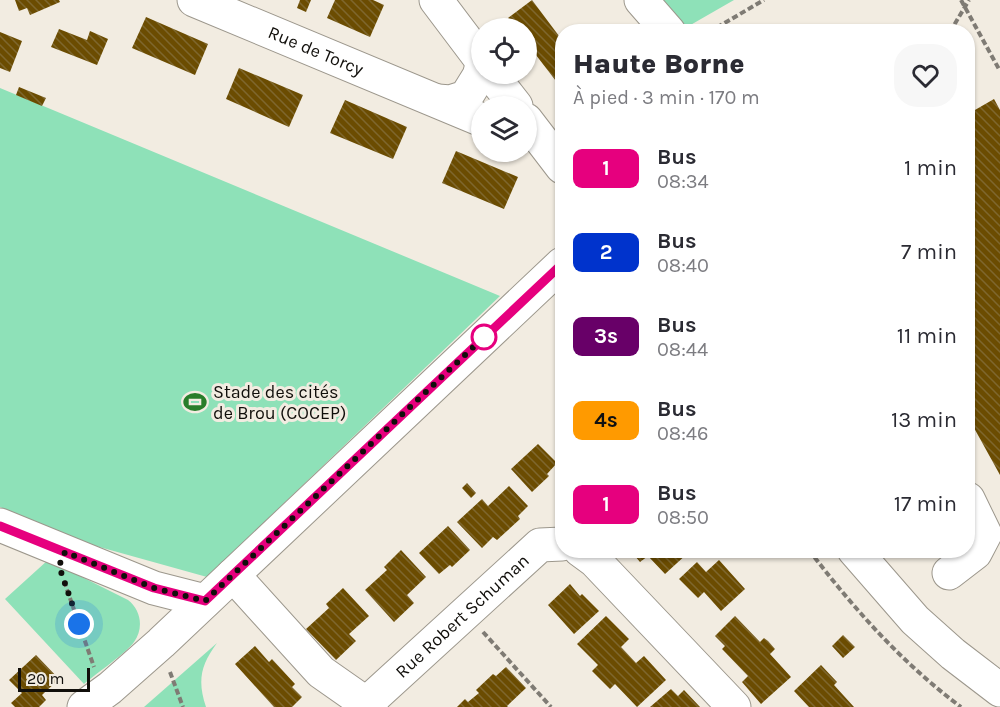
<!DOCTYPE html>
<html lang="fr">
<meta charset="utf-8">
<style>
:root{--surface:#fff;--page:#f7f7f7;--text:#2b2b33;--muted:#7c7c81}
body{margin:0;font-family:Karla,sans-serif;background:var(--page);color:var(--text);height:100vh;display:flex;flex-direction:column;font-size:22px;white-space:nowrap}
*{box-sizing:border-box;margin:0}
p{font-size:20px;color:var(--muted)}
.icon{flex:none;width:33px;height:33px;fill:none;stroke:currentColor;stroke-width:2;stroke-linecap:round;stroke-linejoin:round}
.map{position:relative;flex:1;overflow:hidden}
.side{position:absolute;left:555px;top:24px;width:420px;height:534px;display:flex;flex-direction:column;background:var(--surface);border-radius:24px;box-shadow:0 2px 4px #0004}
.side>*{flex:none}
.badge{padding:0 12px;border-radius:9px;font-size:21px;line-height:39px}
.fabs{position:absolute;left:471px;top:18px;display:grid;gap:12px}
.fabs a{display:grid;place-items:center;width:66px;height:66px;border-radius:50%;background:var(--surface);box-shadow:0 2px 4px #0004;font-size:30px}
.scale{position:absolute;left:18px;bottom:15px;width:72px;box-sizing:border-box;padding-left:6px;border:3px solid #110f0b;border-top:0;font-size:16px;line-height:21px;white-space:nowrap;color:#110f0b;-webkit-text-stroke:4px #f2ece1;paint-order:stroke}
.you{position:absolute;width:30px;height:30px;margin:-15px;border:4px solid #fff;border-radius:50%;background:#1a73e8;box-shadow:0 0 0 9px #1a73e833}
.map>.badge{position:absolute;translate:-50% -50%;box-shadow:0 0 0 3px #fff}
.round{display:grid;place-items:center;flex:none;width:63px;height:63px;border-radius:24px;background:var(--page)}
.summary{display:flex;align-items:center;justify-content:space-between;height:102px;padding:0 18px}
h1{font-size:28px;font-weight:800;line-height:45px}
ul{padding:0;list-style:none}
li{display:flex;align-items:center;gap:18px;height:84px;padding:0 18px}
li div{flex:1}
li b{display:block;font-size:22px}
li em{font-style:normal}
li .badge{min-width:66px;font-weight:700;text-align:center}
.map>svg:first-child{display:block}
.green{fill:#8ee1b8}
.building{fill:url(#building-back-hatch)}
.lines{fill:none;stroke-linecap:round;stroke-linejoin:round}
.minor-casing{stroke:#9c978c;stroke-width:35}
.path{stroke:#7f7b74;stroke-width:4;stroke-dasharray:6 3;stroke-linecap:butt}
.minor{stroke:#fff;stroke-width:33}
.line-casing{stroke:#fff;stroke-width:14}
.line{stroke:#e6007e;stroke-width:9}
.walk{stroke:#110f0b;stroke-width:6;stroke-dasharray:0 10.8}
.stop-dot{fill:#fff;stroke:#e6007e;stroke-width:3}
.labels{text-anchor:middle;dominant-baseline:central;stroke-width:6;stroke-linejoin:round;paint-order:stroke}
.street-label{font-size:18px;fill:#110f0b;stroke:#f2ece1}
.poi-label{font-size:18px;fill:#110f0b;stroke:#f2ece1;text-anchor:start}
</style>
<div class="map">
<svg width="1000" height="707" viewBox="0 0 1000 707">
<defs>
<pattern id="building-back-hatch" width="6" height="6" patternUnits="userSpaceOnUse" patternTransform="scale(1.5)"><rect width="6" height="6" fill="#6b4c01"/><path d="M-1 5l2 2M0 0l6 6M5-1l2 2" fill="none" stroke="#7e672e"/></pattern>
</defs>
<rect width="100%" height="100%" fill="#f2ece1"/>
<path class="green" d="M659,0h75l-47,27z
M0,88l500,208 -293,281 -122,-34 -85,-36z
M48,560l80,40c13,10 16,28 6,42 -8,11 -37,31 -50,42l-79,-85z
M217,643c-16,22 -20,37 -11,64h-62z"/>
<path class="building" d="M15,0h44l1,2 -30,13 -3,-7 -8,3z
M300,0h11l-5,12 -9,-4z
M335,0h38l11,5 -14,32 -43,-19z
M532,0l30,40v42l-3,3 -33,-43v-14h-10l-8,-10z
M146,17l62,27 -13,31 -63,-27z
M59,29l28,11 3,-9 18,8 -11,26 -46,-18z
M0,32l22,9 -12,31 -10,-4z
M239,68l64,27 -14,32 -63,-28z
M19,87l27,11 -4,8 -26,-11z
M994,99l6,11v365l-32,-58v-303z
M345,100l62,27 -14,32 -63,-26z
M456,151l62,26 -14,32 -62,-26z
M538,444l19,19 -10,11 2,2 -17,16 -21,-23z
M467,483l9,10 -5,5 -9,-10z
M509,486l19,20 -10,10 2,3 -23,21 -4,-3 -11,11 -25,-26 25,-23 6,7z
M448,526l22,24 -18,17 -2,-2 -11,9 -20,-21z
M401,550l25,27 -19,18 7,8 -20,19 -29,-32 22,-20 -3,-3z
M630,550h56l2,3 -23,21 -17,-18 -8,6z
M719,560l26,29 -24,22 -17,-19 -6,6 -19,-19 18,-17 9,10z
M570,584l10,12 2,-2 17,17 -25,23 -26,-29z
M343,588l26,28 -20,18 7,7 -20,19 -30,-31 23,-21 -3,-4z
M606,616l23,23 -8,8 15,16 8,-7 22,24 -29,27 -22,-23 -5,5 -18,-18 6,-6 -21,-21z
M735,616l25,26 4,-4 4,3 7,8 -5,5 21,23 -30,27 -19,-22 6,-6 -26,-27 3,-3 -10,-10z
M843,635l12,12 -12,11 -11,-12z
M255,646l14,16 3,-3 23,25 -3,3 10,10 -10,10h-18l-39,-43z
M36,655l23,24 -17,16 4,5 -7,7h-24l-4,-4 11,-10 -13,-13z
M821,665l16,17 -3,3 20,22h-45l-15,-16z
M506,667l20,21 -19,18 1,1h-51l8,-8 3,3 11,-9 -3,-3 17,-16 3,2z
M671,689l7,7 6,-6 16,17h-50z"/>
<g class="lines">
<g class="minor-casing">
<g id="minor">
<path id="s1" d="M194,0l288,120"/>
<path d="M436,0l46,61"/>
<path d="M641,0l28,32"/>
<path d="M491,74l25,32"/>
<path d="M438,101l12,1 16,-5 13,-21 3,-11"/>
<path d="M526,120l36,47"/>
<path d="M0,525l154,63 51,13"/>
<path d="M580,550l15,11 139,146"/>
<path d="M854,550l61,70 38,34 47,36"/>
<path d="M949,573l26,-20 10,-19 -17,-35"/>
<path d="M233,575l88,97 50,35"/>
<path id="s2" d="M367,703l173,-158 22,-1"/>
<path d="M84,707l26,-19 51,-45 401,-379"/>
</g>
</g>
<path class="path" d="M961,0l39,71
M709,32l55,-32
M950,32l19,-32
M809,550c45,59 93,113 152,157
M64,581l30,86
M483,632l68,75
M170,672l13,35"/>
<use href="#minor" class="minor"/>
</g>
<g class="lines">
<g class="line-casing">
<path id="line" d="M0,526l154,62 51,13 357,-337"/>
</g>
<use href="#line" class="line"/>
<path class="walk" d="M79,624l-20,-58 6,-14 89,36 51,13 279,-264"/>
</g>
<defs>
<g id="stadium-bare" transform="scale(1.8)"><path d="M0-5a6.5 5 0 1 0 0 10a6.5 5 0 1 0 0-10ZM-3.5-1.8h7v3.6h-7Z" fill="#287d2a" stroke="#f2ece1" stroke-width="2.5" paint-order="stroke"/></g>
</defs>
<g fill-rule="evenodd">
<use href="#stadium-bare" x="195" y="402"/>
</g>
<circle class="stop-dot" cx="484" cy="337" r="12"/>
<g class="labels">
<g class="street-label">
<text stroke="none"><textPath href="#s1" startOffset="132">Rue de Torcy</textPath></text>
<text stroke="none"><textPath href="#s2" startOffset="129">Rue Robert Schuman</textPath></text>
</g>
<g class="poi-label">
<text x="213" y="392">Stade des cités<tspan x="213" dy="21">de Brou (COCEP)</tspan></text>
</g>
</g>
</svg>
<div class="fabs">
<a><svg class="icon" aria-label="locate" viewBox="0 0 24 24"><circle cx="12" cy="12" r="6"/><path d="M12 2v4M12 18v4M2 12h4M18 12h4"/></svg></a>
<a><svg class="icon" aria-label="layers" viewBox="0 0 24 24"><path d="M12 4l9 5-9 5-9-5zM3 14l9 5 9-5"/></svg></a>
</div>
<div class="scale">20 m</div>
<div class="you" style="left:79px;top:624px"></div>
<section class="side">
<div class="summary"><div><h1>Haute Borne</h1><p>À pied · 3 min · 170 m</p></div><a class="round"><svg class="icon" aria-label="heart" viewBox="0 0 24 24"><path d="M12 20l-8-8c-3-5 5-10 8-4 3-6 11-1 8 4z"/></svg></a></div>
<ul>
<li><span class="badge" style="background:#e6007e;color:#fff">1</span><div><b>Bus</b><p>08:34</p></div><em>1 min</em></li>
<li><span class="badge" style="background:#03c;color:#fff">2</span><div><b>Bus</b><p>08:40</p></div><em>7 min</em></li>
<li><span class="badge" style="background:#680068;color:#fff">3s</span><div><b>Bus</b><p>08:44</p></div><em>11 min</em></li>
<li><span class="badge" style="background:#ff9a00;color:#111">4s</span><div><b>Bus</b><p>08:46</p></div><em>13 min</em></li>
<li><span class="badge" style="background:#e6007e;color:#fff">1</span><div><b>Bus</b><p>08:50</p></div><em>17 min</em></li>
</ul>
</section>
</div>
